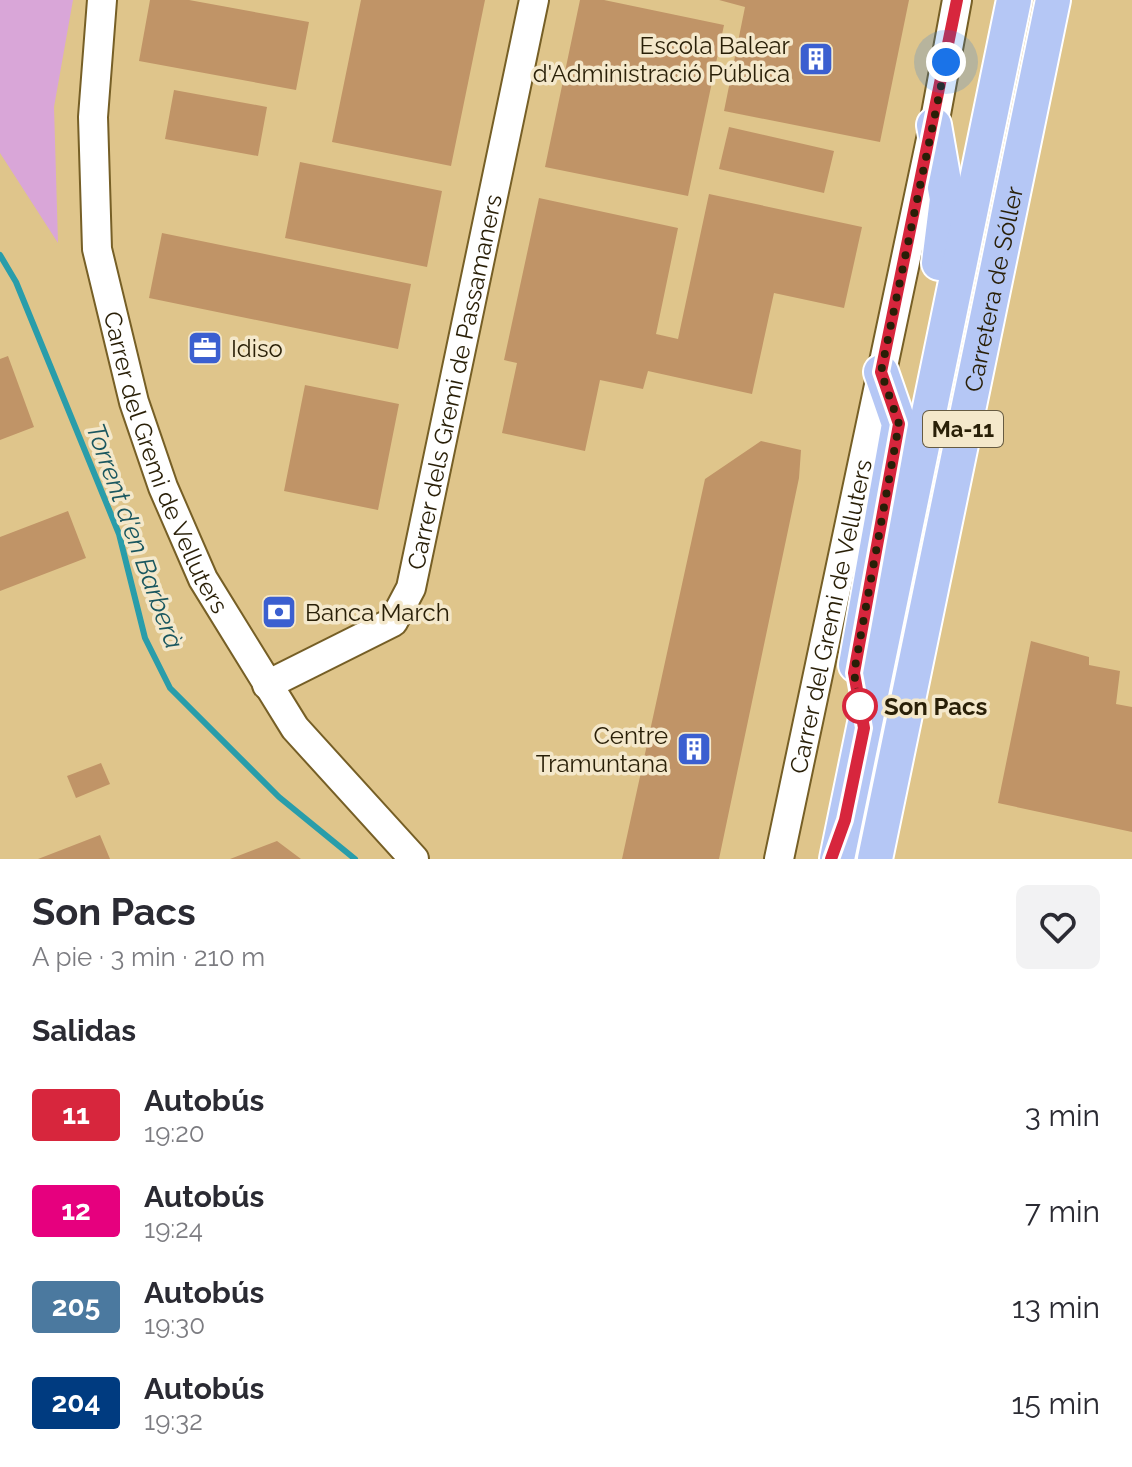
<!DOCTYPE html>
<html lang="es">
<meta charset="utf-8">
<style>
:root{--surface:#fff;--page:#f2f2f3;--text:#2b2b33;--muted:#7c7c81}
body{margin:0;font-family:Raleway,sans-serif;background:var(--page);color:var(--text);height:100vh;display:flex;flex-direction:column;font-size:30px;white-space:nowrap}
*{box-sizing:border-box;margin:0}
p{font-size:26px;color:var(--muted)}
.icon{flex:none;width:44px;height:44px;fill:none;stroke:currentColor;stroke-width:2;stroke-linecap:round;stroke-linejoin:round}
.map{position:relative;height:859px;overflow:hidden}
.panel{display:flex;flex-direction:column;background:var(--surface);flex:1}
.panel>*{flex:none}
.badge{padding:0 16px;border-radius:6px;font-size:28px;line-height:52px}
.you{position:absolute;width:40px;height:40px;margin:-20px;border:6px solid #fff;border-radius:50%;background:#1a73e8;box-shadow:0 0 0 12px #1a73e833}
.map>.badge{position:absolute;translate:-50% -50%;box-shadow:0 0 0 4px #fff}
h2{padding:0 32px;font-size:30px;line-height:72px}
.round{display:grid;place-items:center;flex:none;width:84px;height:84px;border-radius:12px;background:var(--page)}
.head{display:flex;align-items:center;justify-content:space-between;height:136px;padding:0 32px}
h1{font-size:38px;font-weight:700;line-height:60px}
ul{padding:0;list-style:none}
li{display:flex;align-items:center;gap:24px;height:96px;padding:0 32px}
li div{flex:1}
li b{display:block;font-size:30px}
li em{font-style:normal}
li .badge{min-width:88px;font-weight:700;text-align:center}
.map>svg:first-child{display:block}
.green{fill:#d9a6d8}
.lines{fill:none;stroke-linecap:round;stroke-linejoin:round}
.stream{stroke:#299daa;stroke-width:6}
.building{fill:#c09467}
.minor-casing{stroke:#765f26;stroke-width:32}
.major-casing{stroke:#fff;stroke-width:38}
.minor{stroke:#fff;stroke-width:28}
.major{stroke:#b5c7f5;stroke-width:34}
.line-casing{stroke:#fff;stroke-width:18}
.line{stroke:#d7263d;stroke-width:12}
.walk{stroke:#291f07;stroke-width:8;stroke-dasharray:0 14.4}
.stop-dot{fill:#fff;stroke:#d7263d;stroke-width:4}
.labels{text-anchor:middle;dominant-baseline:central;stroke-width:7;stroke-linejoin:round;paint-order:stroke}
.shield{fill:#f4e8cb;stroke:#665b42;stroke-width:2}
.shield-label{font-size:22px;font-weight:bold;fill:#291f07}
.poi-label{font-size:24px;fill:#291f07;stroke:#f4e8cb;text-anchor:end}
.street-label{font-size:24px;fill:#291f07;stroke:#f4e8cb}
.stop-label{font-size:24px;font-weight:bold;fill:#291f07;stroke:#f4e8cb;text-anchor:start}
.water-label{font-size:26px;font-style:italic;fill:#1a575f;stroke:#f4e8cb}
</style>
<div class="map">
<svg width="1132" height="859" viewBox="0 0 1132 859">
<rect width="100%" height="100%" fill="#dfc58b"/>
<path class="green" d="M0,0h73l-19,107 4,136 -58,-90z"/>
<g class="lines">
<path class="stream" d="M0,255l16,27 103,252 26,104 25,50 109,109 76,62"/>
</g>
<path class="building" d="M150,0h39l120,22 -13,68 -157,-29z
M361,0h124l-34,166 -119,-24z
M580,0h24l120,25 -36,171 -143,-29z
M719,0h190l-29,142 -156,-31 21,-104z
M174,90l93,17 -9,49 -93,-17z
M729,127l105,24 -10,42 -105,-24z
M300,162l142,29 -15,76 -142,-29z
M709,194l153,33 -18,81 -70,-15 -22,101 -104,-23 -5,18 -43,-9 -15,71 -83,-18 15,-70 -13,-3 35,-162 139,30 -22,106 22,5z
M162,233l249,51 -13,65 -249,-51z
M8,356l26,71 -34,13v-81z
M305,385l94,19 -21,106 -94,-19z
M761,441l40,9 -2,28 -80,381h-97l83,-380z
M68,511l18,47 -86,33v-54z
M1031,641l58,16v8l31,6 -4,33 16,3v125l-134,-29z
M101,763l9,21 -34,14 -9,-22z
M100,835l10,24h-72z
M277,841l24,18h-71z"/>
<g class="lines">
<g class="minor-casing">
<g id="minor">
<path id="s1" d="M102,0l-9,117 4,132 37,153 29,85 40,92 92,149 119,131"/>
<path id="s2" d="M267,685l126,-63 18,-34 123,-588"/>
<path id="s3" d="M779,859l155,-734 23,-125"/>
</g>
</g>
<g class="major-casing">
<g id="major">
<path d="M934,125l13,74 -8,64"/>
<path d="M856,665l43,-241 -18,-52"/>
<path d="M837,859l177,-859"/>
<path id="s4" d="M875,859l178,-859"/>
</g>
</g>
<use href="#minor" class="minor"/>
<use href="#major" class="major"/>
</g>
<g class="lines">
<g class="line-casing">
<path id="line" d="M831,859l14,-39 19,-92 -10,-55 45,-249 -18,-52 76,-372"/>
</g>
<use href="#line" class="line"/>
<path class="walk" d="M860,706l-6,-33 45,-249 -18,-52 65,-310"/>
</g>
<defs>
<g id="building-square" transform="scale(1.8)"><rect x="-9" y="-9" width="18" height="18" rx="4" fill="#3b5fd0" stroke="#f4e8cb"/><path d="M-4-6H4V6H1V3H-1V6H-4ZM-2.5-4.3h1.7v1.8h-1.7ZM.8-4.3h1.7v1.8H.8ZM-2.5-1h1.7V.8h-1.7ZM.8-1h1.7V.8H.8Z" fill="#fff"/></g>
<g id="office-square" transform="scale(1.8)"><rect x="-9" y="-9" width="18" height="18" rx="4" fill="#3b5fd0" stroke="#f4e8cb"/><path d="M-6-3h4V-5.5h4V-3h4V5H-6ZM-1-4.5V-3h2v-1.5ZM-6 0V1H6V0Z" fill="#fff"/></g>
<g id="bank-square" transform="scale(1.8)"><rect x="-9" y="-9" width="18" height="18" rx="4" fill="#3b5fd0" stroke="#f4e8cb"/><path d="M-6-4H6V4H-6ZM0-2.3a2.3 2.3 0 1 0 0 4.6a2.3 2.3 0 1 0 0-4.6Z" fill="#fff"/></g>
</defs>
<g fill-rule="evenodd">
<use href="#building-square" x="816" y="59"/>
<use href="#office-square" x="205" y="348"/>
<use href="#bank-square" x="279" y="612"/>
<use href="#building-square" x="694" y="749"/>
</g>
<circle class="stop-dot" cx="860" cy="706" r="16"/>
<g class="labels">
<rect class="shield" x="923" y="411" width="80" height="36" rx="6"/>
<g class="shield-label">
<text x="963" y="429">Ma-11</text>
</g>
<g class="poi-label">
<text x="790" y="45">Escola Balear<tspan x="790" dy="28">d'Administració Pública</tspan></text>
<text x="231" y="348" text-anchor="start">Idiso</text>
<text x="305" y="612" text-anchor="start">Banca March</text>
<text x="668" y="735">Centre<tspan x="668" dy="28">Tramuntana</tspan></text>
</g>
<g class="street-label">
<text stroke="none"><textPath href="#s4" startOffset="582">Carretera de Sóller</textPath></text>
<text stroke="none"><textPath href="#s2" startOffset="390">Carrer dels Gremi de Passamaners</textPath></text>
<text stroke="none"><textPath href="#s1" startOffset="474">Carrer del Gremi de Velluters</textPath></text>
<text stroke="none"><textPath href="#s3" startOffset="248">Carrer del Gremi de Velluters</textPath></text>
</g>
<g class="stop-label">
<text x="884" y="706">Son Pacs</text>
</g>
<g class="water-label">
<text transform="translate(135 536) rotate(70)">Torrent d'en Barberà</text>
</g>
</g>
</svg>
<div class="you" style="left:946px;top:62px"></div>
</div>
<section class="panel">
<div class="head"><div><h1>Son Pacs</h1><p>A pie · 3 min · 210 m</p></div><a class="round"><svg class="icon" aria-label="heart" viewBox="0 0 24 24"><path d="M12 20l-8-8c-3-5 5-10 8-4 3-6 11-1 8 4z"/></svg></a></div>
<h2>Salidas</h2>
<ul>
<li><span class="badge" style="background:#d7263d;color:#fff">11</span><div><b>Autobús</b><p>19:20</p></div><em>3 min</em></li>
<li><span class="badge" style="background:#e6007e;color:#fff">12</span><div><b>Autobús</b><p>19:24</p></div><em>7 min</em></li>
<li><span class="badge" style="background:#4b799f;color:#fff">205</span><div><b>Autobús</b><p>19:30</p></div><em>13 min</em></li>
<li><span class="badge" style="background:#003b80;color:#fff">204</span><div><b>Autobús</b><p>19:32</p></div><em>15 min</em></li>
</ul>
</section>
